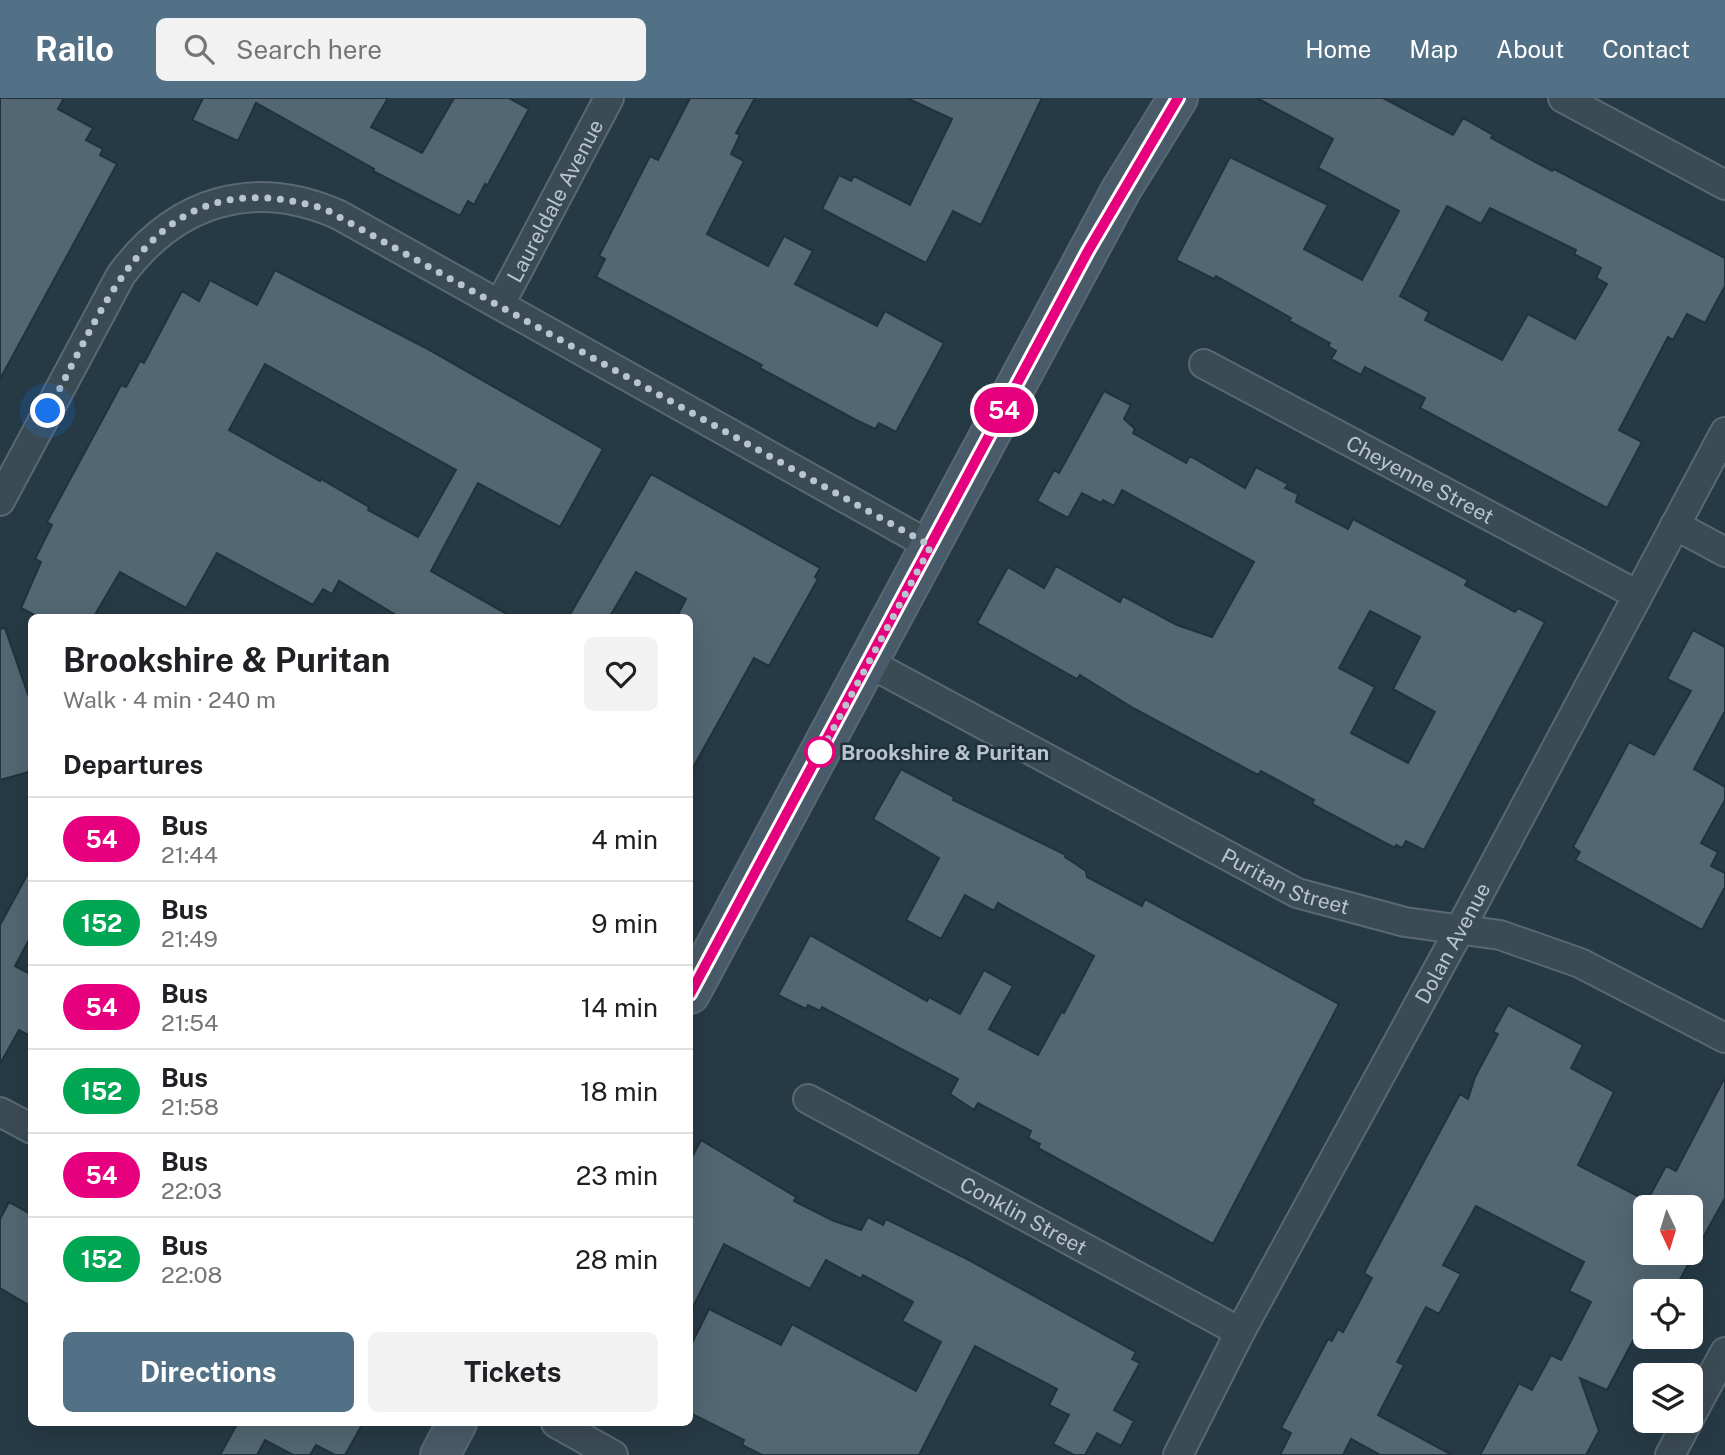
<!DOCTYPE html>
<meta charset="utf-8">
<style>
:root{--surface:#fff;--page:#f2f2f2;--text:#202124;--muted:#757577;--line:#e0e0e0;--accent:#527086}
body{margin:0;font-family:"Public Sans",sans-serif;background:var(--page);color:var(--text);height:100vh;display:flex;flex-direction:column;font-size:26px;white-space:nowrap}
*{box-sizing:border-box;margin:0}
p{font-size:23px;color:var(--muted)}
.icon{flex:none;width:38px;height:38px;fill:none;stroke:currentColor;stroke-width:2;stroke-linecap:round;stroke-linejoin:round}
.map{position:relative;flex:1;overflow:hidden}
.drawer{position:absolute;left:28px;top:516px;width:665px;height:812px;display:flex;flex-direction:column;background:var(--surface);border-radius:10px;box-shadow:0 7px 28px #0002}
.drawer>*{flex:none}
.badge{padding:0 14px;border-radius:23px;font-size:24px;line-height:46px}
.needle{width:46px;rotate:176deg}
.buttons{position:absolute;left:1633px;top:1097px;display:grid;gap:14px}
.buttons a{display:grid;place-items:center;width:70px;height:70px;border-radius:10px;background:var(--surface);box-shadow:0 7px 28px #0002;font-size:35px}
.you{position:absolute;width:35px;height:35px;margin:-18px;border:5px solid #fff;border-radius:50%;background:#1a73e8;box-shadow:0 0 0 10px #1a73e833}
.map>.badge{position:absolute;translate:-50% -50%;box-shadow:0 0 0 4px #fff}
h2{padding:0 35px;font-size:26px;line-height:63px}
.round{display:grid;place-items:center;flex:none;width:74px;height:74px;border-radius:10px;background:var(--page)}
.overview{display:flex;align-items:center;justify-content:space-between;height:119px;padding:0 35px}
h1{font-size:33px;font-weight:700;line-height:52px}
.button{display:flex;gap:14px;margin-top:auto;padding:14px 35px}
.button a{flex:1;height:80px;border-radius:10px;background:var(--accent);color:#fff;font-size:28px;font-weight:700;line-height:80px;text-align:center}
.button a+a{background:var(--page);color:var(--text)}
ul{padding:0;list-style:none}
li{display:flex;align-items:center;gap:21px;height:84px;padding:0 35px;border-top:2px solid var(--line)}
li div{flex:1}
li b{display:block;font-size:26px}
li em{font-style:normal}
li .badge{min-width:77px;font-weight:700;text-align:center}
header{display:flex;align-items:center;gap:42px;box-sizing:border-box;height:98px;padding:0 35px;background:var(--accent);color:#fff}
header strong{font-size:33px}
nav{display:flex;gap:38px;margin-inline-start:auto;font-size:24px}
.search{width:490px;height:63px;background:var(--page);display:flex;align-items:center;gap:18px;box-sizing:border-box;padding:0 24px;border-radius:10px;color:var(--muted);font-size:26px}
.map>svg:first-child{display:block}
.building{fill:#526772;stroke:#21323c;stroke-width:2;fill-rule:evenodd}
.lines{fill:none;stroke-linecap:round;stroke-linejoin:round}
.street-casing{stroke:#596872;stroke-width:32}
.secondary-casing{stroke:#596872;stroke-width:42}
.street{stroke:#3b4b54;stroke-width:28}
.secondary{stroke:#495b68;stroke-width:38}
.line-casing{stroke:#fff;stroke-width:16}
.line{stroke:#e6007e;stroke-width:10}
.walk{stroke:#b8c5ce;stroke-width:7;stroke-dasharray:0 12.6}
.stop-dot{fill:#fff;stroke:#e6007e;stroke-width:3.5}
.labels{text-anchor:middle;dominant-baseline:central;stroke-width:5;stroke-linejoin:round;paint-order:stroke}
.street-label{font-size:21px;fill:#b8c5ce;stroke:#1f303a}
.stop-label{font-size:21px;font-weight:bold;fill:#b8c5ce;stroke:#1f303a;text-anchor:start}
</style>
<header>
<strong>Railo</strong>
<div class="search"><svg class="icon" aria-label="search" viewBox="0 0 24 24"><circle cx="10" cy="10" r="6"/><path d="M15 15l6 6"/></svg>Search here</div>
<nav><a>Home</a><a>Map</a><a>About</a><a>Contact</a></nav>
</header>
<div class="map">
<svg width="1725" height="1357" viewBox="0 0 1725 1357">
<rect width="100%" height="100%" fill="#263a45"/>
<path class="building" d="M0,0h64l-6,11 35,19 -7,12 17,9 -3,6 17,9 -117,215z
M203,0h185l-17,29 51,26 32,-55h55l20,11 -42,77 -2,-2 -11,21 -6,-4 -8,15 -87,-45 1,-2 -118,-66 -18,38 -46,-21z
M690,0h65l-19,35 4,2 -9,19 13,7 -37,73 61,32 16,-30 29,15 -18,33 82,42 8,-15 59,32 -48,89 -17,-9 -4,6 -19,-9 -96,-52 2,-3 -166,-88 9,-18 -6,-3 51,-100 8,4z
M907,0h135l-61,127 -28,-14 -27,52 -104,-54 17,-34 12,6 3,-5 56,29 42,-86z
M1257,0h126l70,37 10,-17 30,17 -2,3 61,33 2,-2 171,89v28l-20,37 -18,-9 -14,26 -5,-3 -49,93 23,12 -35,66 -187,-100 5,-10 -60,-31 -4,8 -30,-16 5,-8 -8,-5 2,-3 -41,-22 2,-3 -75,-42 -2,3 -38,-19 54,-103 98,48 -24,44 58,31 37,-69 -81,-43 15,-29zM1447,108l34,18 9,-16 86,42 -2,4 27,14 -5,10 11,6 -32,55 -47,-25 -26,46 -77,-40 4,-8 -29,-16z
M275,172l149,77 179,102 -43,78 -82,-44 -47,88 83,47h-113l-62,-37 -7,13 -9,-5 -10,16 -96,-52 -31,55 -66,-36 -27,46h-53l-19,-10 20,-46 -6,-3 17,-34 -5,-3 74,-137 5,2 14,-26 4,2 38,-72 17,10 11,-21 47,25zM265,266l191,106 -38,67 -50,-27 1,-3 -48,-28 -1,2 -91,-51z
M1104,293l27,14 -7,14 11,10 -2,4 53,30 4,-7 55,32 11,-21 32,17 -3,4 13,6 -2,8 52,27 5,-10 115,61 -3,5 50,27 3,-4 27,14 -121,228 -18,-9 -4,7 -6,-3 -1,3 -83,-44 2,-4 -53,-29 -3,4 -125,-67 -53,-33 -3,4 -100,-56 31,-56 36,21 12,-22 64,36 3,-6 54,29 35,12 42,-75 -132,-72 -8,16 -11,-6 -2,3 -19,-10 -14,25 -31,-17 17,-31 5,3zM1370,513l50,26 -27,52 42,23 -27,51 -57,-30 24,-46 -36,-19z
M651,376l169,94 -5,9 3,2 -49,87 -15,-8 -64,115v-155h-14l10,-19 -50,-27 -27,46h-41z
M5,530l27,78v65l-32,9v-151z
M1693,532l32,17v64l-31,58 31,18v13l-24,43 17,9 -7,14 14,7v14l-23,43 -127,-70 5,-8 -7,-5 56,-105 25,13 37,-64 -24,-12z
M901,671l53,28 -1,3 113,55 -1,2 21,14 1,6 55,29 3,-7 194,105 -126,240 -175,-96 2,-4 -12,-6 3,-7 -53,-28 -4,7 -24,-16 8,-15 -136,-72 -2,4 -12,-6 -2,4 -28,-14 32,-60 117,66 2,-4 31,17 24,-44 29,16 -24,43 49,26 24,-44 2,2 30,-57 -96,-53 -4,8 -29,-16 -24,44 -35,-19 33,-62 -66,-39z
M32,768v68l-17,32 17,9v62l-13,-7 -19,34v-139z
M1508,907l75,40 -12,23 43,24 -36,73 69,36 19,-35 10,5 49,-94v121l-52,94h-28v26l-38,72 -27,-12 19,53 -13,24h-106l39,-72 13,7 19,-35 10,5 30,-58 -22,-11 15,-29 -108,-56 -33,59 18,9 -22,40 -13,-7 -29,55 7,3 -26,50 74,40h-72l-29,-16 -8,16h-63l11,-22 -10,-5 47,-89 4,2 6,-12 5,3 29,-54 -8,-5 96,-179 8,5 7,-22 23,-43 -5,-2zM1645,1110h45v45h-45z
M701,1042l95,57 -2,4 40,20 27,9 7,-13 15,8 3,-6 81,40 169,93 -4,7 8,4 -26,47 20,11 -13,25 -24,-13 -12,22h-11l-21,-11 16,-29 -20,-10 8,-16 -82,-43 -56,109h-157l-20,-10 2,-5 -54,-27v-66l19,-38 72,36 11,-21 124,67 25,-49 -39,-21 11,-19 -50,-27 -2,4 -35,-19 -16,29 -86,-45 -34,69v-152z
M9,1104l23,13v92l-32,-19v-69z
M234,1325h129l-18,32h-10l-19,-10 -6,10h-17l-28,-15 -8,15h-37l17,-31z"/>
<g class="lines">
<g class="street-casing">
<g id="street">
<path d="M1563,0l162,87"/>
<path id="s1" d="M500,206l109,-206"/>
<path id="s2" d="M1204,266l432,230"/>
<path d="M0,403l121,-226c55,-74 132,-98 218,-60l592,331"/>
<path d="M1675,427l50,27"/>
<path id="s3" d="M869,565l428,230 108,29 95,13 80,28 145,75"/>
<path id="s4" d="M808,1001l432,233"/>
<path d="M0,1014l32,17"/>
<path d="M1690,1319l35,-65"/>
<path d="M556,1325l57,32"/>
<path id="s5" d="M1178,1357l62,-123 220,-403 265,-497"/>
<path d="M1670,1357l18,-34"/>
</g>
</g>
<g class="secondary-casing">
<path id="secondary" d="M690,896l431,-804 57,-92
M440,1357l17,-32"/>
</g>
<use href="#street" class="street"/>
<use href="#secondary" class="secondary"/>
</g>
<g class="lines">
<g class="line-casing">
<path id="line" d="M690,896l398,-743 90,-153"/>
</g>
<use href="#line" class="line"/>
<path class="walk" d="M48,313c65,-121 108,-253 277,-202l606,337 -115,215 4,-9"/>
</g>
<circle class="stop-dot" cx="820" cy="654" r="14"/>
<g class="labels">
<g class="street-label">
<text stroke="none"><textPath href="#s1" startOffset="117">Laureldale Avenue</textPath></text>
<text stroke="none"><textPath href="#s2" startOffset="245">Cheyenne Street</textPath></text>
<text stroke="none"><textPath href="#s3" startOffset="471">Puritan Street</textPath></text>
<text stroke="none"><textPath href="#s5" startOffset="581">Dolan Avenue</textPath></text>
<text stroke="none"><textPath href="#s4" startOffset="245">Conklin Street</textPath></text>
</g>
<g class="stop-label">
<text x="841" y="654">Brookshire &amp; Puritan</text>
</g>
</g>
</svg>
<div class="buttons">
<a><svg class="needle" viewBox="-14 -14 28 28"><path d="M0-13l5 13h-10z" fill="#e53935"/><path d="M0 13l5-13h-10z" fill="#757577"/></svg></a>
<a><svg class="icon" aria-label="locate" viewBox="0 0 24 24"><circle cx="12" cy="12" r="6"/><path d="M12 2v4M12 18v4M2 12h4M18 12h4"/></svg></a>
<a><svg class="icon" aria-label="layers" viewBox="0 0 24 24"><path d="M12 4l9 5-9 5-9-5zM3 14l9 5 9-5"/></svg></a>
</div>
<div class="you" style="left:48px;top:313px"></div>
<b class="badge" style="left:1004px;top:312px;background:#e6007e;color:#fff">54</b>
<section class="drawer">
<div class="overview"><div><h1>Brookshire &amp; Puritan</h1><p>Walk · 4 min · 240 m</p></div><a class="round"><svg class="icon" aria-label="heart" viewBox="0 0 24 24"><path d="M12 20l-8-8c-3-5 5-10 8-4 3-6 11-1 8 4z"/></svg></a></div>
<h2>Departures</h2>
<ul>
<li><span class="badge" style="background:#e6007e;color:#fff">54</span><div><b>Bus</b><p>21:44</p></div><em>4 min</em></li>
<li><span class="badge" style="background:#00a651;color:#fff">152</span><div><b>Bus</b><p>21:49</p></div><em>9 min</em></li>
<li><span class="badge" style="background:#e6007e;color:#fff">54</span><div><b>Bus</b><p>21:54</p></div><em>14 min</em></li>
<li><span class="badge" style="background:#00a651;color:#fff">152</span><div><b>Bus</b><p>21:58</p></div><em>18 min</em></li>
<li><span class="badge" style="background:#e6007e;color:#fff">54</span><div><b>Bus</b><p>22:03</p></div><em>23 min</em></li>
<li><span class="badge" style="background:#00a651;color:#fff">152</span><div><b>Bus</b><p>22:08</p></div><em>28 min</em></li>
</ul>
<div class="button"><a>Directions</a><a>Tickets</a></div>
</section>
</div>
